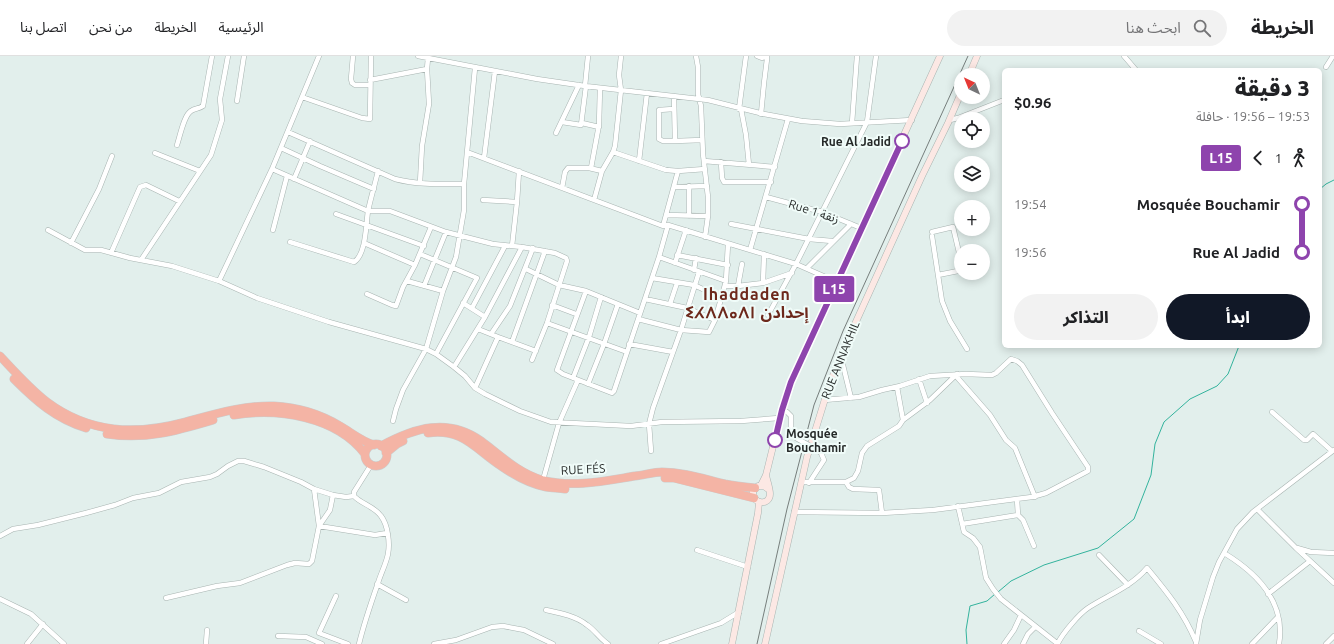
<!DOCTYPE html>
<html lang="ar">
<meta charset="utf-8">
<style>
:root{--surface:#fff;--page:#f2f2f2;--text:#202124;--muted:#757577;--line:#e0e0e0;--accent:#111827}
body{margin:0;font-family:Ubuntu,"Noto Sans Arabic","Noto Sans Tifinagh",sans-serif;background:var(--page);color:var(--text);direction:rtl;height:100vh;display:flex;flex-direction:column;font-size:15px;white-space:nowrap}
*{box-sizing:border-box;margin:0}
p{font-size:13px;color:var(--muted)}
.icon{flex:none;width:22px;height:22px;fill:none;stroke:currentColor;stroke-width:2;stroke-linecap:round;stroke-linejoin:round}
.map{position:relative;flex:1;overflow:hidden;direction:ltr}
.side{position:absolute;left:1002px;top:12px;width:320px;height:280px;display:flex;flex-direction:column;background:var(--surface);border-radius:6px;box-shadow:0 2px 10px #0003;direction:rtl}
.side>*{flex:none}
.badge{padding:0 8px;border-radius:3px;font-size:14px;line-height:26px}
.needle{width:26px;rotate:317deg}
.tools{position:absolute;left:954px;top:12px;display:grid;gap:8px}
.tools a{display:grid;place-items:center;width:36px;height:36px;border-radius:50%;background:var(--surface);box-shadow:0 2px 10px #0003;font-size:20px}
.map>.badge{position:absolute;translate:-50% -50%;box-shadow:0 0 0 2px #fff}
.legs{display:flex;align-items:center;gap:6px;height:44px;padding:0 12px;font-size:13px}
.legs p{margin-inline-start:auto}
.summary{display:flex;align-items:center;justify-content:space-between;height:68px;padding:0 12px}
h1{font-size:22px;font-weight:800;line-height:30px}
.primary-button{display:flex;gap:8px;margin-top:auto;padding:8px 12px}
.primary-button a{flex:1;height:46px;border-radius:24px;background:var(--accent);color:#fff;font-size:16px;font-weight:800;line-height:46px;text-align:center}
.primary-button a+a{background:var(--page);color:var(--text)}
ul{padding:0 12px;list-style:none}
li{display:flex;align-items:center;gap:14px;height:48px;font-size:15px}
li i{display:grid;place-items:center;width:6px;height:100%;margin:0 5px;background:currentColor}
li i::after{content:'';width:10px;height:10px;margin:-5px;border:3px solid;border-radius:50%;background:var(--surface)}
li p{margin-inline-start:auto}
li:first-child i{background:linear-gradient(#0000 50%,currentColor 0)}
li:last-child i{background:linear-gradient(currentColor 50%,#0000 0)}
header{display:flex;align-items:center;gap:24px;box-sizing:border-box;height:56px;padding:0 20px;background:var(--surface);border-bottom:1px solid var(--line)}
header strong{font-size:19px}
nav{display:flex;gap:22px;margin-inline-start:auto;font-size:14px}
.search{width:280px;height:36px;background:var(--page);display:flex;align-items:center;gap:10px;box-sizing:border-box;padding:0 14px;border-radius:22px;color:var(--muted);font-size:15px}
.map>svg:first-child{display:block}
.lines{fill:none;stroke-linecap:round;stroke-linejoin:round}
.stream{stroke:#33b39d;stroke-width:1}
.street-casing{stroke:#a8b4b1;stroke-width:5.5}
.secondary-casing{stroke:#a8b4b1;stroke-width:7}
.highway-casing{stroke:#cbcccc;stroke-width:9}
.street{stroke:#fff;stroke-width:4.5}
.secondary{stroke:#fce8e4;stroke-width:6}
.highway{stroke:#f4b4a5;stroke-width:8}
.rail{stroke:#767e7c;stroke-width:1}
.street-bridge-casing{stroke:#a8b4b1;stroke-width:5.5;stroke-linecap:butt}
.street-bridge{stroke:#fff;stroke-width:4.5}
.line-1-casing{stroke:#fff;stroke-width:9}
.line-1{stroke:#8e44ad;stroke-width:6}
.stop-1-dot{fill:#fff;stroke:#8e44ad;stroke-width:2}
.labels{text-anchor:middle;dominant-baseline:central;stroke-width:4;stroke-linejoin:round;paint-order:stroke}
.stop-label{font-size:12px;font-weight:bold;fill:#262a29;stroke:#f0fcf9;text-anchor:end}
.street-label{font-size:12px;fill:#262a29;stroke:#f0fcf9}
.district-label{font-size:16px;font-weight:bold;letter-spacing:1px;fill:#6d291c;stroke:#f0fcf9}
</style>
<header>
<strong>الخريطة</strong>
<div class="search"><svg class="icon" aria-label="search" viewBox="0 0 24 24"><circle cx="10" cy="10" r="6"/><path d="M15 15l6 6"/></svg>ابحث هنا</div>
<nav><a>الرئيسية</a><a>الخريطة</a><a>من نحن</a><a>اتصل بنا</a></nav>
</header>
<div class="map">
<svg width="1334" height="588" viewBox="0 0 1334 588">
<rect width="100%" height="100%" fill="#e2efec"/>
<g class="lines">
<path class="stream" d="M1320,133l6,-5 8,-4
M998,536l13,-11 33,-16 54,-17 36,-29 17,-44 4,-31 9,-22 26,-23 27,-13 11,-12 11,-28
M967,588l-1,-14 4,-24 17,-5 8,-7"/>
<g class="street-casing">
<path id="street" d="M353,0l-2,23 1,4 3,2h15
M418,0l119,23 48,7 123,14 56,14 38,7 38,3 72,-4
M696,0l2,11v27l3,12 2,48 5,43v19l-3,21
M757,0l5,2 5,-2v3l-3,24 -3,31
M1124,0l12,14
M1326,11l7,-11
M370,24l57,-11
M585,30l3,-30
M674,40l1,45 27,-1
M302,41l60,21 8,1 1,-63
M237,45l7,-45
M673,53l-14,1v29l4,2h12
M739,53l7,-53
M741,53l5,26 3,30
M950,64l8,-2 46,-18
M562,66l19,3 5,-39
M582,67l17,4
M852,67l5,-67
M288,76l107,47c23,6 46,5 69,5
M556,77l23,-48
M177,89c3,-9 7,-30 14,-34 4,-3 8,-2 12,-5l9,-50
M281,92l39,18 54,23
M467,96l196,74 5,-1 128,39 41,18
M613,96l53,18 12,1 27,-2
M155,97l45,18
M484,102l11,-87
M639,105l8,-68
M704,105l71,6
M721,106l1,16 2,4h47
M591,112l8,-43 1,-37
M272,113l96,42h22l56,21 47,12 29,3 33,6 11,5 1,3 -20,62 -15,37
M294,123l16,-38
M420,127l2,-37 7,-42 -2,-35 1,-11
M689,130v30
M674,131l33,-1
M562,132l3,-16 3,-4h21l13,3
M766,141l56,15 39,16
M483,144l34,2
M594,144l8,-29 11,-19 2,-6 6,-56 -2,-15 2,-19
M336,158l88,32
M666,159l42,1
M731,168l78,15 23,2
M663,170l15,-55
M48,174l37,20h16l29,8 42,8 47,15 38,17 72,24 97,27 10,5 18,13 11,9 10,12 10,6 35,17 31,11 80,4 31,-4 79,-1 38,-3
M273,174l14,-54
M932,176l21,-5 8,34
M932,180l10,65 8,20 17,28
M290,186l64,20c12,-7 12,-38 14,-51 3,-14 7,-27 10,-40
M71,187l28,-54 13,-33
M364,187l51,22
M512,190l5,-44 2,-31
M750,194l38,-131
M111,197l29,-66 6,-2 33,16
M420,198l57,24 -41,76
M677,199l51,10
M659,201l67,24
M141,204l70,-105 11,-35 -2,-21 8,-43
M675,207l11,-33
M807,212l44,-44
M526,213l33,16 27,6 54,22
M694,214l2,-12
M938,219l20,-4 3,-2
M652,222l42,7 28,13
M219,225l53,-112 47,-113
M407,225l36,10
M763,227l1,-29
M424,230l22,-54
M725,230h13l25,-3 29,-10
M738,230l4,-22
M586,235l-29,79 6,4 49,19 2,-2 45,-134 9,-32
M367,238l25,11 4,1 7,-19 12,-22 16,-38
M645,243l42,9 28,12
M463,247l22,14
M670,248l7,-21
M552,249l24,9
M472,252l33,-62
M768,259l28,-51 71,-142 9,-66
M638,263l43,11 28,2 6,-12 11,-39 2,-37
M547,267l80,29
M491,278l19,-28 23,-58
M498,281l38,14
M512,286l33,-91
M629,288l44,8
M841,301l10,41
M454,311l31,-50 37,-70
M956,320l34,39 16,25 9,8 20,49
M573,322l16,-41 12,-40
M919,323l8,24
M588,328l16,-40 14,-40
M897,331l6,33
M475,332l23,-51 -20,-8
M782,354l5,2 4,4v16l5,6
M1272,356l32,28h3l6,-6 19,17
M393,365l3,-12 7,-19 23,-41 17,-58 13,-34 8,-47v-26l11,-116
M651,395l-2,-27 4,-16 28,-78 18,-58
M543,424l16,-57 19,-43
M801,426h45l8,-4 4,-7 4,-18 5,-7 32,-20 4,-6 27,-20 27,-26
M846,426l3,5 4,2 26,1 3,23
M809,427l15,-23 -3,-7 -9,-6
M314,433l5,37 56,9 12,-2
M1017,443l1,16 5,5 11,26
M958,450l6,26 9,6 7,9 6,31 7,11 8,10 57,45
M1257,453l39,39 38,35
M794,456l88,1 51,-3 99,-13 14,-4 42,-22v-4l-36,-54 -30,-48 -5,-4 -6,-2 -15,14 -4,2 -26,-1 -36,2 -30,10 -18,4 -23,7 -35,3
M962,468l56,-9
M0,480l13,-7 25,-4 48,-12 29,-8 18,-7 26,-5 22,-11 29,-5 7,-3 11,-8 10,-5h6l20,6 37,15 13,7 19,6 13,2 8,-1
M1297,492l14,4 23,1
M697,494l51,17
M1224,497c33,20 62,49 55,91
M1099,499l29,30
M377,528l29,16
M1268,538l42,-33
M336,540l-17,37 29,11
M166,542l51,-12 23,-3 47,-18 8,-2 14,1 3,-3 7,-35 11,-16 3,-15
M0,543l31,15 33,30
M546,554c14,3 30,6 41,15 8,5 12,13 21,19
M1139,575l22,13
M278,580l28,1 16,7
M1058,587c5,-10 21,-29 30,-35 20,-13 43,-21 59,-40 20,24 37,45 49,74
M27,588l16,-20
M206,588l1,-14
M359,588c5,-21 12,-41 19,-61 3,-10 8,-19 10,-29 2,-11 0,-29 -7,-38 -7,-10 -20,-12 -27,-20v-4l17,-27
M434,588l22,-4 36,-13 11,-1 21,4 29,14
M661,588l60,-21 18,-11
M1004,588l10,-14 7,-15
M1023,588l5,-10 7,-7
M1196,588l4,-24 13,-43 6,-15 18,-33 16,-17 81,-62
M1252,588l26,-27
M1326,588l8,-8"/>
</g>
<g class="secondary-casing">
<path id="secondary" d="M969,19l8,-19
M766,419c1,6 4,13 4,19 0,12 -18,11 -17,-3l5,-5h6l4,3
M761,429l5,-10 16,-65 9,-28 149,-326
M732,588l26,-131 1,-11
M765,588l42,-187 23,-74 20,-48 72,-159 26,-53 13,-30"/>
</g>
<g class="highway-casing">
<path id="highway" d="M0,300c15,16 30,33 47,46 43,32 89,33 138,20 30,-8 59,-17 89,-16 23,1 46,8 66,20 12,7 21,15 34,19
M14,323c22,22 42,40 72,49
M234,359c44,-7 102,1 131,39
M428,377c35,-5 47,16 73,33 13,9 29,18 45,21 6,1 13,1 19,2
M107,378c39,6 69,-3 106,-14
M365 399a11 11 0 1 1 22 0a11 11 0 1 1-22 0Z
M381,390c33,-18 67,-29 100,-5 19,14 37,32 61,39 31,8 62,1 93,-4 9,-1 19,-4 27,-4 22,0 42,7 63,12 10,2 20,3 30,4
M386,397l11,-9 6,-3
M665,422h9l80,20"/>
</g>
<use href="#street" class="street"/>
<use href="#secondary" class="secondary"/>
<use href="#highway" class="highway"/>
<path class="rail" d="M757,588l30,-135 27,-104 29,-74 125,-275"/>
<g class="street-bridge-casing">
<path id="street-bridge" d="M796,382l16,9"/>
</g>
<use href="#street-bridge" class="street-bridge"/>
</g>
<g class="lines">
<g class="line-1-casing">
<path id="line-1" d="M775,384l7,-30 9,-28 111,-241"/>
</g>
<use href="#line-1" class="line-1"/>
</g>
<g class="stop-1-dot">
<circle cx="902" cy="85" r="7"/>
<circle cx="775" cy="384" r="7"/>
</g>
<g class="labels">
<g class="stop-label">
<text x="891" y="85">Rue Al Jadid</text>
<text x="786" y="377" text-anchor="start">Mosquée<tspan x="786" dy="14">Bouchamir</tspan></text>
</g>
<g class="street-label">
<text transform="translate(814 155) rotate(18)">Rue 1 زنقة</text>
<text transform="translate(840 304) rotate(-68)">RUE ANNAKHIL</text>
<text transform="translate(583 413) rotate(-3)">RUE FÉS</text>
</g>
<g class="district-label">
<text x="747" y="238">Ihaddaden<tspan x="747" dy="18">ⵉⵃⴷⴷⴰⴷⵏ إحدادن</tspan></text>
</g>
</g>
</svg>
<div class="tools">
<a><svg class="needle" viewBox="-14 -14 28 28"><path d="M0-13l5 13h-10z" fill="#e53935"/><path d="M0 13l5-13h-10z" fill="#757577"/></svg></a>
<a><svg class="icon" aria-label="locate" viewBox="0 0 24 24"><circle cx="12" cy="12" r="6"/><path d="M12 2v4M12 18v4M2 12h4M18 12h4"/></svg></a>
<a><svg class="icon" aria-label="layers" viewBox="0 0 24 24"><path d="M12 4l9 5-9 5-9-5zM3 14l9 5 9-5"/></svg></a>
<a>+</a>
<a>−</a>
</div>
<b class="badge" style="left:834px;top:233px;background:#8e44ad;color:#fff">L15</b>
<section class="side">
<div class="summary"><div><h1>3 دقيقة</h1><p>19:53 – 19:56 · حافلة</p></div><b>$0.96</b></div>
<div class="legs"><svg class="icon" aria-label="walk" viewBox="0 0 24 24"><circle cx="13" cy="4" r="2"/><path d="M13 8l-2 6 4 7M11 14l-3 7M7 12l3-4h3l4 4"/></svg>1<svg class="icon" aria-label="back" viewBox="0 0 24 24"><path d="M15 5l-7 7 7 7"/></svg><b class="badge" style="background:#8e44ad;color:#fff">L15</b></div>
<ul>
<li><i style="color:#8e44ad"></i><b>Mosquée Bouchamir</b><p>19:54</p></li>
<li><i style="color:#8e44ad"></i><b>Rue Al Jadid</b><p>19:56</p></li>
</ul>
<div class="primary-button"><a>ابدأ</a><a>التذاكر</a></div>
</section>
</div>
